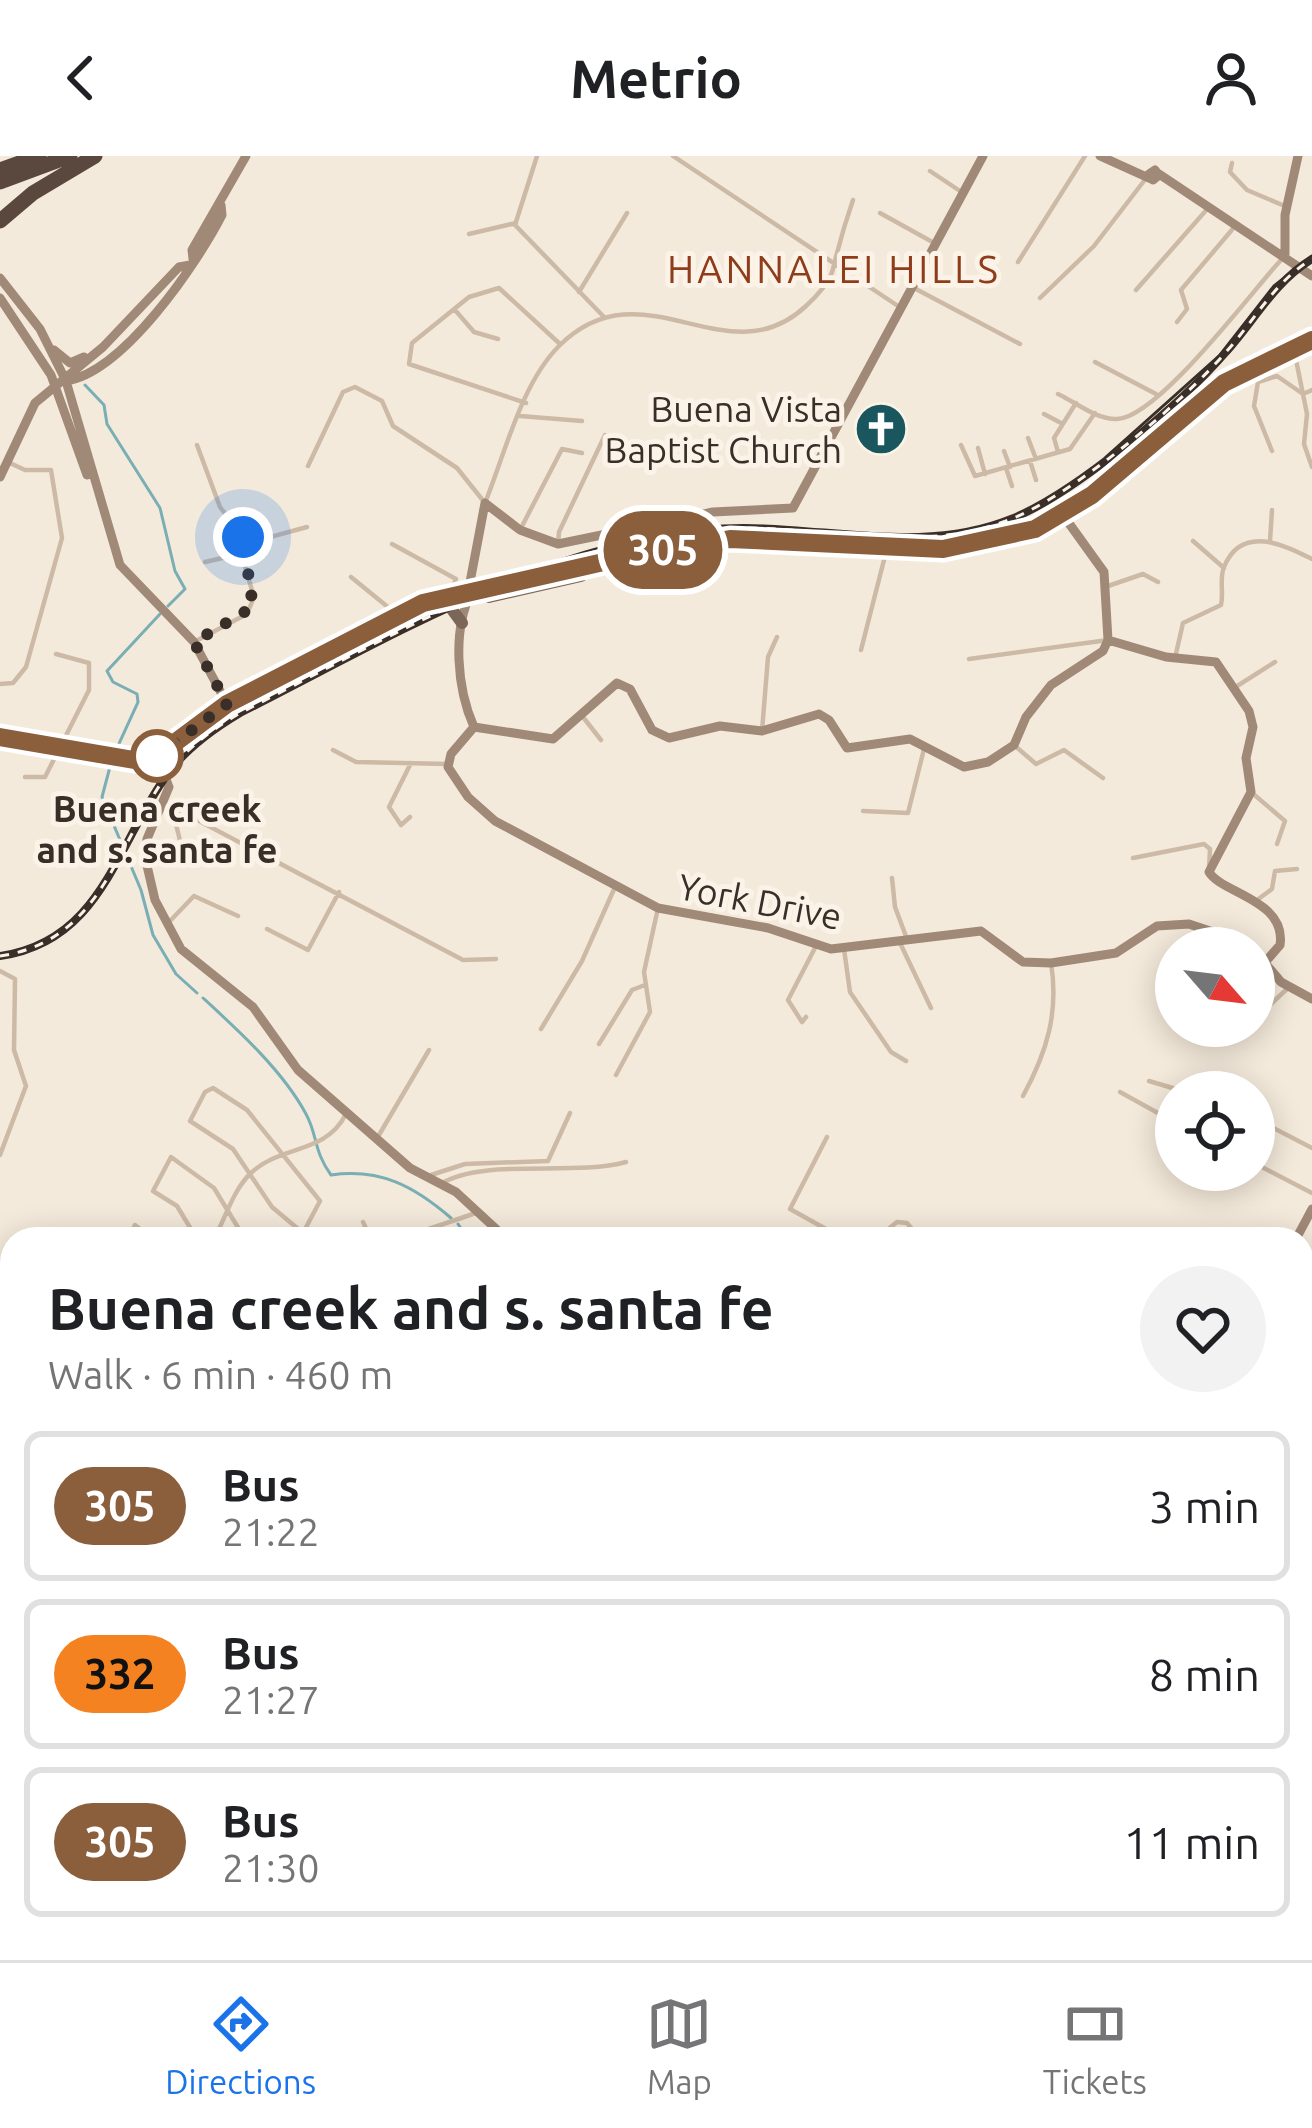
<!DOCTYPE html>
<meta charset="utf-8">
<style>
:root{--surface:#fff;--page:#f2f2f2;--text:#202124;--muted:#757577;--line:#e0e0e0;--accent:#1a73e8}
body{margin:0;font-family:Ubuntu,sans-serif;background:var(--page);color:var(--text);height:100vh;display:flex;flex-direction:column;font-size:45px;white-space:nowrap}
*{box-sizing:border-box;margin:0}
p{font-size:39px;color:var(--muted)}
.icon{flex:none;width:66px;height:66px;fill:none;stroke:currentColor;stroke-width:2;stroke-linecap:round;stroke-linejoin:round}
.map{position:relative;flex:1;overflow:hidden}
.details{position:absolute;left:0px;top:1071px;width:1314px;height:735px;display:flex;flex-direction:column;background:var(--surface);border-radius:36px 36px 0 0;box-shadow:0 6px 30px #0003}
.details>*{flex:none}
.badge{padding:0 24px;border-radius:39px;font-size:42px;line-height:78px}
.needle{width:78px;rotate:118deg}
.fabs{position:absolute;left:1155px;top:771px;display:grid;gap:24px}
.fabs a{display:grid;place-items:center;width:120px;height:120px;border-radius:50%;background:var(--surface);box-shadow:0 6px 30px #0003;font-size:60px}
.you{position:absolute;width:60px;height:60px;margin:-30px;border:9px solid #fff;border-radius:50%;background:#1a73e8;box-shadow:0 0 0 18px #1a73e833}
.map>.badge{position:absolute;translate:-50% -50%;box-shadow:0 0 0 6px #fff}
.round{display:grid;place-items:center;flex:none;width:126px;height:126px;border-radius:63px;background:var(--page)}
.headline{display:flex;align-items:center;justify-content:space-between;height:204px;padding:0 48px}
h1{font-size:57px;font-weight:700;line-height:90px}
ul{padding:0;list-style:none}
li{display:flex;align-items:center;gap:36px;height:150px;margin:0 24px 18px;padding:0 24px;border:6px solid var(--line);border-radius:18px}
li div{flex:1}
li b{display:block;font-size:45px}
li em{font-style:normal}
li .badge{min-width:132px;font-weight:700;text-align:center}
header{display:flex;justify-content:space-between;align-items:center;height:156px;padding:0 48px;background:var(--surface);font-size:54px;font-weight:700}
.dock{display:flex;justify-content:space-around;align-items:center;height:168px;border-top:3px solid var(--line);background:var(--surface);font-size:33px;color:var(--muted)}
.dock a{display:grid;justify-items:center;gap:6px}
.dock .on{color:var(--accent)}
.map>svg:first-child{display:block}
.green{fill:#b4c49a}
.lines{fill:none;stroke-linecap:round;stroke-linejoin:round}
.stream{stroke:#78aeb4;stroke-width:3}
.street{stroke:#cdbaa6;stroke-width:4.5}
.secondary{stroke:#a18977;stroke-width:9}
.primary{stroke:#7c6657;stroke-width:12}
.highway{stroke:#5a483e;stroke-width:15}
.tram{stroke:#392e28;stroke-width:3}
.rail-casing{stroke:#392e28;stroke-width:8}
.rail{stroke:#fbf3e8;stroke-width:3;stroke-dasharray:9;stroke-linecap:butt}
.line-casing{stroke:#fff;stroke-width:27}
.line{stroke:#8b5e3c;stroke-width:18}
.walk{stroke:#392e28;stroke-width:12;stroke-dasharray:0 21.6}
.stop-dot{fill:#fff;stroke:#8b5e3c;stroke-width:6}
.labels{text-anchor:middle;dominant-baseline:central;stroke-width:10;stroke-linejoin:round;paint-order:stroke}
.poi-label{font-size:36px;fill:#392e28;stroke:#fbf3e8;text-anchor:end}
.stop-label{font-size:36px;font-weight:bold;fill:#392e28;stroke:#fbf3e8}
.street-label{font-size:36px;fill:#392e28;stroke:#fbf3e8}
.neighbourhood-label{font-size:39px;letter-spacing:3px;fill:#8f3c1a;stroke:#fbf3e8}
</style>
<header><svg class="icon" aria-label="back" viewBox="0 0 24 24"><path d="M15 5l-7 7 7 7"/></svg>Metrio<svg class="icon" aria-label="person" viewBox="0 0 24 24"><circle cx="12" cy="8" r="4"/><path d="M4 21q1-7 8-7t8 7"/></svg></header>
<div class="map">
<svg width="1312" height="1804" viewBox="0 0 1312 1804">
<rect width="100%" height="100%" fill="#f4eadb"/>
<path class="green" d="M12,1338v456h407l8,10h-427v-461z
M479,1794h190l1,10h-193z"/>
<g class="lines">
<path class="stream" d="M85,229l19,20 3,19 53,84 15,63 10,18 -17,17
M116,594l22,-48 -1,-8 -24,-12 -6,-11 53,-57
M111,607l-9,34 39,93 12,45 23,39 21,19
M203,842c36,33 80,73 103,116 12,22 7,36 25,61 49,-7 83,11 120,43
M458,1068l10,15
M677,1794l1,10"/>
<path class="street" d="M537,0l-22,69 89,92
M673,0l228,152
M1232,7l-2,9 17,18 40,17
M930,15l30,20
M880,57l56,31
M469,78l47,-11
M1018,106l67,-106
M914,132l106,56
M1136,134l73,-83
M579,136l48,-79
M1040,142l54,-52 53,-69
M455,154l19,22 24,7
M1177,166l10,-13 -6,-19 55,-65
M1294,194l13,64 -3,30 8,23
M1095,206l61,32
M1058,238c17,8 39,26 59,25 41,-1 135,-128 164,-159
M526,247l-117,-39 3,-21 57,-46 30,-9 61,56
M1044,258l17,9
M520,260l62,5
M1028,282l8,21
M961,289l14,31 95,-27 25,-36
M978,292l7,26
M1004,295l6,16
M1272,295l-18,-45 4,-24 19,-6 26,18 9,-4
M1058,296l-4,-14 22,-35
M1030,305l6,19
M308,310l35,-74 12,-5 27,14 11,25 64,42 28,35c20,-49 36,-119 74,-157 84,-84 168,34 247,-40 9,-8 24,-24 27,-37 5,-21 12,-46 20,-69
M1006,312l6,18
M520,374l42,-81 20,4
M1193,385l31,27
M1270,385l2,-31
M245,388l62,-17
M392,388l64,35 -7,16
M558,388l1,-12 46,-97
M205,406l35,-8
M351,421l43,35
M1108,430l35,-12 15,8
M194,486l53,-28 7,-17 -11,-37v-23l-23,-30 -23,-62
M861,494l24,-94
M1175,502l8,-35 38,-18c3,-13 -2,-26 3,-38 18,-44 62,-21 88,-8
M969,503l139,-19
M0,528l13,-1 13,-16 36,-129 -11,-68h-26l-15,-7
M1234,532l41,-26
M583,561l18,23
M762,575l6,-74 9,-20
M1014,589l22,19 28,-14 39,28
M333,594l23,12 92,2
M25,621h20l44,-87v-27l-33,-9
M1251,636l34,29 -8,23
M165,647l298,157 33,-1
M172,652l14,57
M863,655l45,2 16,-64
M410,661l-9,8 -12,-18 22,-44
M1133,702l71,-14 6,5 -1,20
M892,722l3,29 12,32
M1257,744l15,-11 3,-18 22,-2
M170,765l24,-25 44,20
M267,773l41,21 31,-58
M901,789l30,63
M844,793l6,43 41,60 15,9
M0,815l15,8 -1,71 12,36 -26,69
M1159,829l17,9
M806,861l-4,5 -14,-22 28,-54
M1254,864l34,-32
M541,873l41,-68 33,-74
M599,888l33,-54 13,-5
M616,919l34,-63 -6,-40 14,-64
M1149,925l37,11
M213,932l34,22 73,91 -17,32 -31,-26 -39,-58 -43,-28 15,-29z
M1120,936l56,31
M1191,936l5,-5 10,5
M1023,940c24,-44 36,-84 28,-133
M1254,962l58,30
M379,979l50,-85
M827,981l-37,72 54,30
M1254,1007l58,30
M431,1019l34,-11 83,-3 22,-48
M440,1028c46,-27 132,-7 186,-22
M363,1066l8,17
M128,1083l7,-14 17,14
M197,1083l-20,-33 -24,-15 18,-34 43,31 31,51
M214,1083c12,-22 19,-49 37,-66 31,-29 74,-18 95,-59
M399,1083l77,-26
M876,1083l21,-17 10,1 13,16
M0,1149l12,-1
M1302,1185l10,5
M1302,1429l10,-19
M1302,1533l10,-20
M726,1794l21,10
M1131,1794l2,8
M464,1804l3,-10
M1206,1804l6,-10"/>
<path class="secondary" d="M1100,0l51,23
M1155,14l4,5 -6,5 -4,-6z
M1159,18l153,102
M1285,99v-40l13,-59
M193,103l-1,-9 54,-94
M0,122l40,51 26,52 54,184 74,77 33,62
M0,142l51,77 36,100
M54,194l16,13 14,-6
M66,225c58,-9 132,-119 156,-166l-1,-10
M0,321l35,-74 68,-56 76,-80 11,-2
M471,437c-19,38 -14,96 3,134
M467,442l18,-95 35,27 38,14 155,-32 80,-4 190,-352
M1108,484l58,17 50,5 33,49 4,16 -7,31 5,34 -42,80c12,21 78,28 71,73l-13,15
M474,571l-23,27 -3,13 20,30 27,24 163,87 110,20 63,21 150,-18 42,31 28,1 65,-10 41,-27 32,-2 60,20 32,38 31,17
M474,571l79,12 64,-56 13,6 22,41 17,8 51,-12 42,5 57,-17 10,6 18,28 63,-9 54,28 24,-5 26,-17 12,-28 25,-32 52,-34 5,-11 -4,-68 -41,-57
M157,600l12,31 -22,52 -2,18 10,43 26,49 72,58 45,63 112,98 46,24 51,47
M1296,1083l16,-30
M1302,1483l10,5
M696,1794v10"/>
<path class="primary" d="M1032,378l60,-39 132,-112 88,-43
M489,441l92,-21
M448,448l14,19
M0,581l134,23 23,-4 70,-52 196,-101 207,-47 100,-16 213,9 92,-20"/>
<path class="highway" d="M0,14l39,-14
M0,26l70,-26
M0,65l33,-28 62,-37"/>
<path class="tram" d="M1106,301l114,-102 54,-69 38,-30"/>
<g class="rail-casing">
<path id="rail" d="M0,800c103,-15 116,-113 169,-184 19,-25 44,-43 71,-59 147,-74 296,-165 464,-183 101,-11 209,29 307,-11 63,-25 170,-115 215,-167 29,-32 48,-70 86,-93"/>
</g>
<use href="#rail" class="rail"/>
</g>
<g class="lines">
<g class="line-casing">
<path id="line" d="M0,581l134,23 23,-4 70,-52 196,-101 207,-47 100,-17 213,10 92,-20 57,-34 132,-112 88,-43"/>
</g>
<use href="#line" class="line"/>
<path class="walk" d="M157,600l70,-52 -33,-62 59,-35 -10,-70"/>
</g>
<defs>
<g id="church-disc" transform="scale(2.7)"><circle r="9.5" fill="#19565e" stroke="#fbf3e8"/><path d="M-1.2-6h2.4v3.5h3.3v2.4h-3.3V6h-2.4V-.1h-3.3v-2.4h3.3Z" fill="#fff"/></g>
</defs>
<g fill-rule="evenodd">
<use href="#church-disc" x="881" y="273"/>
</g>
<circle class="stop-dot" cx="157" cy="600" r="24"/>
<g class="labels">
<g class="poi-label">
<text x="842" y="252">Buena Vista<tspan x="842" dy="41">Baptist Church</tspan></text>
</g>
<g class="stop-label">
<text x="157" y="652">Buena creek<tspan x="157" dy="41">and s. santa fe</tspan></text>
</g>
<g class="street-label">
<text transform="translate(760 745) rotate(11)">York Drive</text>
</g>
<g class="neighbourhood-label">
<text x="834" y="112">HANNALEI HILLS</text>
</g>
</g>
</svg>
<div class="fabs">
<a><svg class="needle" viewBox="-14 -14 28 28"><path d="M0-13l5 13h-10z" fill="#e53935"/><path d="M0 13l5-13h-10z" fill="#757577"/></svg></a>
<a><svg class="icon" aria-label="locate" viewBox="0 0 24 24"><circle cx="12" cy="12" r="6"/><path d="M12 2v4M12 18v4M2 12h4M18 12h4"/></svg></a>
</div>
<div class="you" style="left:243px;top:381px"></div>
<b class="badge" style="left:663px;top:394px;background:#8b5e3c;color:#fff">305</b>
<section class="details">
<div class="headline"><div><h1>Buena creek and s. santa fe</h1><p>Walk · 6 min · 460 m</p></div><a class="round"><svg class="icon" aria-label="heart" viewBox="0 0 24 24"><path d="M12 20l-8-8c-3-5 5-10 8-4 3-6 11-1 8 4z"/></svg></a></div>
<ul>
<li><span class="badge" style="background:#8b5e3c;color:#fff">305</span><div><b>Bus</b><p>21:22</p></div><em>3 min</em></li>
<li><span class="badge" style="background:#f58220;color:#111">332</span><div><b>Bus</b><p>21:27</p></div><em>8 min</em></li>
<li><span class="badge" style="background:#8b5e3c;color:#fff">305</span><div><b>Bus</b><p>21:30</p></div><em>11 min</em></li>
</ul>
</section>
</div>
<nav class="dock">
<a class="on"><svg class="icon" aria-label="directions" viewBox="0 0 24 24"><path d="M12 3l9 9-9 9-9-9zM9 14v-3h6M13 9l2 2-2 2"/></svg>Directions</a>
<a><svg class="icon" aria-label="map" viewBox="0 0 24 24"><path d="M3 6l6-2 6 2 6-2v14l-6 2-6-2-6 2zM9 4v14M15 6v14"/></svg>Map</a>
<a><svg class="icon" aria-label="tickets" viewBox="0 0 24 24"><path d="M3 7h18v10H3zM15 7v10"/></svg>Tickets</a>
</nav>
